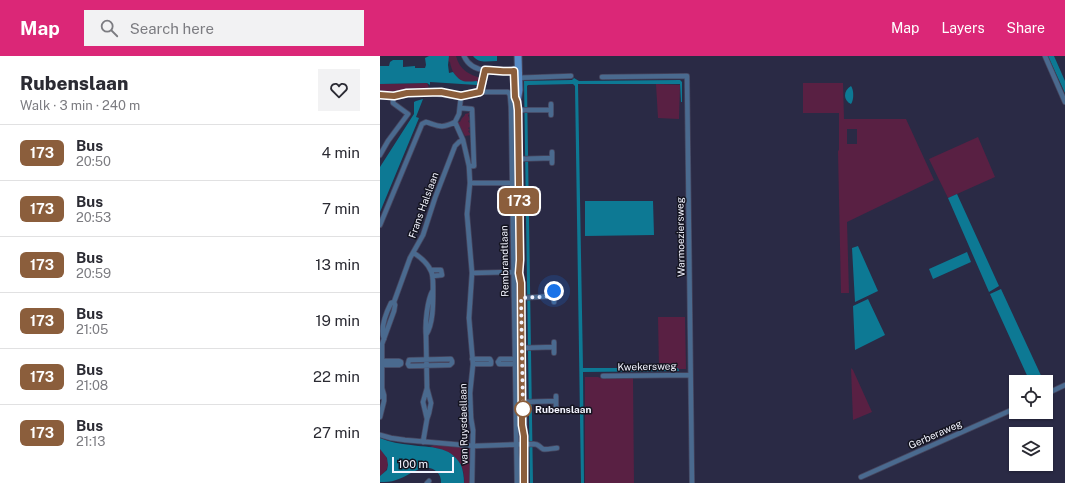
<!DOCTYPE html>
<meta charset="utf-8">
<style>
:root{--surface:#fff;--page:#f2f2f3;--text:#2b2b33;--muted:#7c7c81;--line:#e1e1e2;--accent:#db2777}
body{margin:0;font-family:"Public Sans",sans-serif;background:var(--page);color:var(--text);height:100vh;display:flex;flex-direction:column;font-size:15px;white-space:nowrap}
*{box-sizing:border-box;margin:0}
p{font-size:13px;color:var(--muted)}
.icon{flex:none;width:22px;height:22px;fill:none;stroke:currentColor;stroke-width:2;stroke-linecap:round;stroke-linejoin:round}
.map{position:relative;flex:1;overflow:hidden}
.drawer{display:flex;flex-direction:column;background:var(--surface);width:380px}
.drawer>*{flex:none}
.badge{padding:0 8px;border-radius:6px;font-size:14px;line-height:26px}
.tools{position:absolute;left:629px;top:319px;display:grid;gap:8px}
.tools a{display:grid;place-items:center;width:44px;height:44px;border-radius:0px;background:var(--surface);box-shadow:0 1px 3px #0004;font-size:20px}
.scale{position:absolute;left:12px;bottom:10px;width:62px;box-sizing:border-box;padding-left:4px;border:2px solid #f3f4ff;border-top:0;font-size:11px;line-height:14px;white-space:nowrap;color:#f3f4ff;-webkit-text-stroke:3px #141420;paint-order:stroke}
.you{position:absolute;width:20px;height:20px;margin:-10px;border:3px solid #fff;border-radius:50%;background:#1a73e8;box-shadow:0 0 0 6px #1a73e833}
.map>.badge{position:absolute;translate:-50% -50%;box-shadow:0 0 0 2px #fff}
.round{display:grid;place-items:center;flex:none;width:42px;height:42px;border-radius:0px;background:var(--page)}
.overview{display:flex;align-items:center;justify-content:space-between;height:68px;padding:0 20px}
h1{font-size:19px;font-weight:800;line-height:30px}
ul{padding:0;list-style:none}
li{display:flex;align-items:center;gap:12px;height:56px;padding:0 20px;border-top:1px solid var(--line)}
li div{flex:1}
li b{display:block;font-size:15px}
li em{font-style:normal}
li .badge{min-width:44px;font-weight:700;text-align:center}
header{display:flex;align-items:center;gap:24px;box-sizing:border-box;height:56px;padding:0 20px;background:var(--accent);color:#fff}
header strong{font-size:19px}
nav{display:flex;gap:22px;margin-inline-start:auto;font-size:14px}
.search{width:280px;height:36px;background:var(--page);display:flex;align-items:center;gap:10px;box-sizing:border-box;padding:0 14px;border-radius:0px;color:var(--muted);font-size:15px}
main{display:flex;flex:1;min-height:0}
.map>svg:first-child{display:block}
.green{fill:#592043;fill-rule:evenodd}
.water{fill:#0d7994}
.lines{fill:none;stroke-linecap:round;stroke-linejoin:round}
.street-casing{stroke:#46465f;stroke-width:6}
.secondary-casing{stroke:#46465f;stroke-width:9}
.street{stroke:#4a6a8f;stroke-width:4.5}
.secondary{stroke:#588cc7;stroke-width:7}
.line-casing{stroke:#fff;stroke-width:9}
.line{stroke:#8b5e3c;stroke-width:6}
.walk{stroke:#f3f4ff;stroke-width:4;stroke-dasharray:0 7.2}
.stop-dot{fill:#fff;stroke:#8b5e3c;stroke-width:2}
.labels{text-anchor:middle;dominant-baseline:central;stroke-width:3;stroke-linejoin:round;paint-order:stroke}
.street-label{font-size:10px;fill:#f3f4ff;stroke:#141420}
.stop-label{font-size:10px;font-weight:bold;fill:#f3f4ff;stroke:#141420;text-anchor:start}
</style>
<header>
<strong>Map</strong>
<div class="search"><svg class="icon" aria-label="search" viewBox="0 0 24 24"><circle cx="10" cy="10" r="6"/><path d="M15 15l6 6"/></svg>Search here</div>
<nav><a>Map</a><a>Layers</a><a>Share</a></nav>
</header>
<main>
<section class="drawer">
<div class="overview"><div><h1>Rubenslaan</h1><p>Walk · 3 min · 240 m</p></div><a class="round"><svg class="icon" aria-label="heart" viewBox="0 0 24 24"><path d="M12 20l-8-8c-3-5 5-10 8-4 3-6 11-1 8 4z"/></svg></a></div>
<ul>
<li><span class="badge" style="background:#8b5e3c;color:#fff">173</span><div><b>Bus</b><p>20:50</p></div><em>4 min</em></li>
<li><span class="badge" style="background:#8b5e3c;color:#fff">173</span><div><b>Bus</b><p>20:53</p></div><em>7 min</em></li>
<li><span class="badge" style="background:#8b5e3c;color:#fff">173</span><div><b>Bus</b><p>20:59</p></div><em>13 min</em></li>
<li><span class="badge" style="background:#8b5e3c;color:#fff">173</span><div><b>Bus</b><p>21:05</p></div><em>19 min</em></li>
<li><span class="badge" style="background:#8b5e3c;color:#fff">173</span><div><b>Bus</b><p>21:08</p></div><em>22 min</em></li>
<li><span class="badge" style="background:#8b5e3c;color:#fff">173</span><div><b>Bus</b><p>21:13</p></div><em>27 min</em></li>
</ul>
</section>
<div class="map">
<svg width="685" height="427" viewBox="0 0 685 427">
<rect width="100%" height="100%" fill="#2a2a45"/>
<path class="green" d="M69,0h7c3,13 14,20 26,22l-3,7h-2v-4c-4,1 -10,2 -14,1 -7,-2 -12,-13 -13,-20l-2,-1z
M47,27l2,5 -36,5h-13v-9z
M423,27h40l1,36h62l28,61 -87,42 2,71h-8l-3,-142 1,-1v-37h-36zM467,73h10v15h-10z
M276,28l24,1 -1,34 -21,-1z
M89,54h2l-1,4 -2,1 2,5 -2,1 3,4v4l-1,-2 -2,1 2,2 -2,1 3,4 -6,1 -7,-14h2l2,-4 3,-3v-1l4,-1z
M598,81l17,40 -47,21 -19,-39z
M278,261h27l1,52h-27z
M471,312l2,2 19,42 -19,8z
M205,321h13l5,2 30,-1 1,105h-49z
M54,389l32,2 5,1 -2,35h-5c2,-22 -14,-33 -34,-36z
M0,393c9,9 12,19 0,27z"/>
<path class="water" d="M49,0h20l-1,9 1,8 4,-1c8,11 11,10 24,9v4l-47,-3v3l-3,-2 -47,1v-18h9l1,-4 3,-2h10v7l12,-1v2h10l1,-3 -1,-7z
M93,0h24v5c-9,0 -18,3 -24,-5z
M668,0h6l11,25v12z
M194,22l5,3 101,-1 2,2v20h-1l-1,-18h-102l5,284h95l1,3 -96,1 1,111h-3l-6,-397 -2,-2 -45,1 -1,1 6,397h-3l-6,-402 48,-1z
M471,30c3,4 3,14 0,18 -8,-4 -8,-13 0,-18z
M43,43l-7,18 3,1 -39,94v-45l32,-50 2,-3v-12l2,-1z
M577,138l42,92 -10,6 -41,-94z
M205,145h68l1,34 -69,1z
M478,190l20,45 -23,11 -3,-54z
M587,196l4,10 -38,17 -4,-10z
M621,233l43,93h-14l-40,-88z
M488,243l17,36 -30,15 -2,-44z
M0,382c10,4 20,6 31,7 19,3 39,0 50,20 2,5 3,12 3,18h-23c0,-5 -1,-8 -4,-11 -12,-12 -29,5 -41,8 -5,2 -11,2 -16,2v-6l7,-6 1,-5 -1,-7 -7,-9z"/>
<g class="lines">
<g class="street-casing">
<path id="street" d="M84,0c4,9 11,13 21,14
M665,0l20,46
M222,21l85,-1 5,407
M134,22l57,-2
M100,36h28l2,3 1,12 6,376
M81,40l-2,18 -4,8 8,18 6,26 1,17 -3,31 5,59 -3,45 4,46 -3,29 1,25 2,12 -1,53
M171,48v11
M80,52l12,1 2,57h-5
M138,54h33
M172,96v11
M0,99l8,-14 20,-27 -15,-11v-7
M139,103l33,-1
M90,127h42
M0,169l42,-101 4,-2c13,4 15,7 29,0
M34,197c6,4 14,11 17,18 2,4 2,10 2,15 0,14 1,37 -7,49l1,53 4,15 -2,10 -2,6 -4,23
M51,214h10l1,5 -9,1
M92,217l42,-1
M173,235l1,11
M141,242l33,-2
M46,279c-1,-11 1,-35 7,-45
M4,283c-4,-11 2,-26 7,-36l3,-1
M174,286v11
M142,292l32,-1
M71,303l1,2v2l-2,2 -41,1 -1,-2 1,-4z
M92,303h18l1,2v3h-18
M135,303h-15l-2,3 1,2h16
M0,305h19l2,1v2l-2,1h-19
M223,320l87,-1
M666,338l19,-9
M176,340v11
M0,341v-4l2,-5
M143,346l33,-1
M0,361l4,-16v-6l-2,-7v-44l12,-33 1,-6 -1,-3 16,-44 13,-23 12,-37 20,-52 4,-4 4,-2
M47,363l-4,-17 4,-14
M0,379l11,3 14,2 69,6 60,-2c5,0 5,3 9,5 4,1 10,-1 14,-1
M481,421l155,-69
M47,427l2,-2"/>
</g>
<g class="secondary-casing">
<path id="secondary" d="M138,0l1,34 -2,12 3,157 -1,14 2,10 2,142c2,12 1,23 0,35 0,8 0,16 1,23
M0,39l13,1 14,-3 27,-1 7,1 20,3 19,-4 5,-22c11,0 23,3 33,-1"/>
</g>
<use href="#street" class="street"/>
<use href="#secondary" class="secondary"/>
</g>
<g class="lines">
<g class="line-casing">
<path id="line" d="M0,39l14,1 13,-3 34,-1 20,4 19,-4 5,-22c10,0 19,2 29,1l1,26 2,5 1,8 2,150 -1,13 2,10 1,142 2,11v47"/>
</g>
<use href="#line" class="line"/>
<path class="walk" d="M143,353l-2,-111 33,-2v-5"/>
</g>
<circle class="stop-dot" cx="143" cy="353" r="8"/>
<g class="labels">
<g class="street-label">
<text transform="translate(43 149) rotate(-70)">Frans Halslaan</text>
<text transform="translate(300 181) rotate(-91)">Warmoeziersweg</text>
<text transform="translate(124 205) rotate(-91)">Rembrandtlaan</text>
<text transform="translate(267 310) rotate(-1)">Kwekersweg</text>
<text transform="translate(83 368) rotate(-91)">van Ruysdaellaan</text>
<text transform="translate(555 378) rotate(-24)">Gerberaweg</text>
</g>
<g class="stop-label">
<text x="155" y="353">Rubenslaan</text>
</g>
</g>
</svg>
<div class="tools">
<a><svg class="icon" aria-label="locate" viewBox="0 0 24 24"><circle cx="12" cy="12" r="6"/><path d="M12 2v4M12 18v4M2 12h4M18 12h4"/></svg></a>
<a><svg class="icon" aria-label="layers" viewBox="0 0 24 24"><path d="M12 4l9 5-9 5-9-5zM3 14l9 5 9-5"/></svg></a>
</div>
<div class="scale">100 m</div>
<div class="you" style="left:174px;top:235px"></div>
<b class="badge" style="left:139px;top:145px;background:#8b5e3c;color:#fff">173</b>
</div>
</main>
